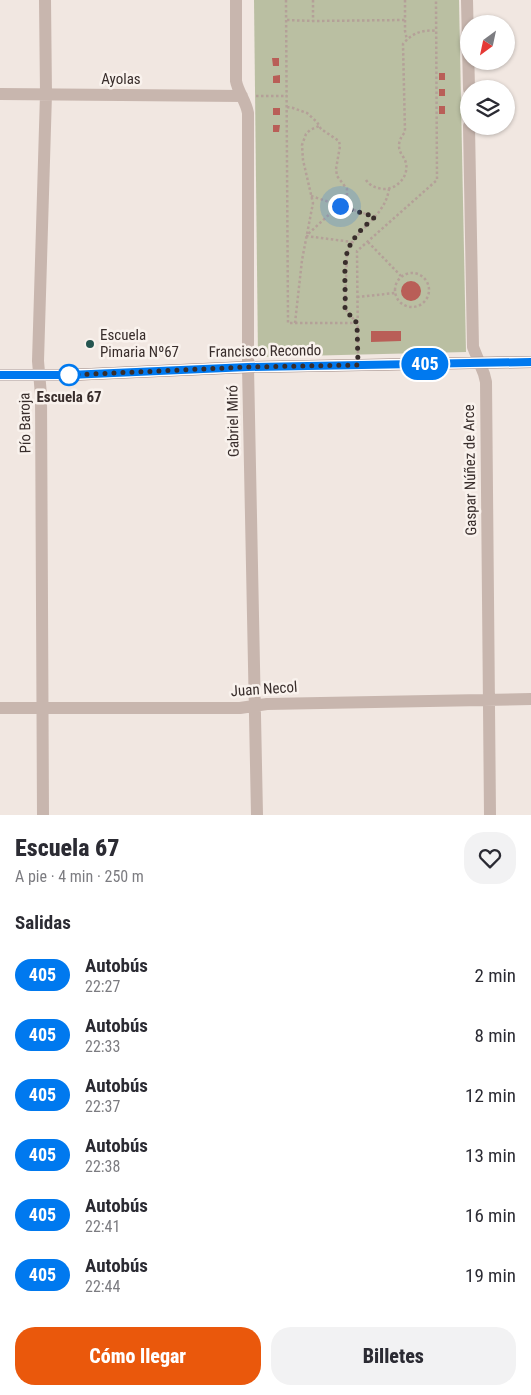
<!DOCTYPE html>
<html lang="es">
<meta charset="utf-8">
<style>
:root{--surface:#fff;--page:#f2f2f3;--text:#2b2b33;--muted:#7c7c81;--accent:#ea580c}
body{margin:0;font-family:"Roboto Condensed",sans-serif;background:var(--page);color:var(--text);height:100vh;display:flex;flex-direction:column;font-size:19px;white-space:nowrap}
*{box-sizing:border-box;margin:0}
p{font-size:16px;color:var(--muted)}
.icon{flex:none;width:28px;height:28px;fill:none;stroke:currentColor;stroke-width:2;stroke-linecap:round;stroke-linejoin:round}
.map{position:relative;height:815px;overflow:hidden}
.panel{display:flex;flex-direction:column;background:var(--surface);flex:1}
.panel>*{flex:none}
.badge{padding:0 10px;border-radius:16px;font-size:18px;line-height:32px}
.needle{width:32px;rotate:213deg}
.controls{position:absolute;left:460px;top:15px;display:grid;gap:10px}
.controls a{display:grid;place-items:center;width:55px;height:55px;border-radius:50%;background:var(--surface);box-shadow:0 1px 4px #0004;font-size:25px}
.you{position:absolute;width:25px;height:25px;margin:-12px;border:4px solid #fff;border-radius:50%;background:#1a73e8;box-shadow:0 0 0 8px #1a73e833}
.map>.badge{position:absolute;translate:-50% -50%;box-shadow:0 0 0 2px #fff}
h2{padding:0 15px;font-size:19px;line-height:45px}
.round{display:grid;place-items:center;flex:none;width:52px;height:52px;border-radius:20px;background:var(--page)}
.summary{display:flex;align-items:center;justify-content:space-between;height:85px;padding:0 15px}
h1{font-size:24px;font-weight:800;line-height:38px}
.primary-button{display:flex;gap:10px;margin-top:auto;padding:10px 15px}
.primary-button a{flex:1;height:58px;border-radius:20px;background:var(--accent);color:#fff;font-size:20px;font-weight:800;line-height:58px;text-align:center}
.primary-button a+a{background:var(--page);color:var(--text)}
ul{padding:0;list-style:none}
li{display:flex;align-items:center;gap:15px;height:60px;padding:0 15px}
li div{flex:1}
li b{display:block;font-size:19px}
li em{font-style:normal}
li .badge{min-width:55px;font-weight:700;text-align:center}
.map>svg:first-child{display:block}
.green{fill:#babfa2}
.building{fill:#b95e57}
.lines{fill:none;stroke-linecap:round;stroke-linejoin:round}
.path{stroke:#b4a098;stroke-width:2.5;stroke-dasharray:2.5 2.5;stroke-linecap:butt}
.street{stroke:#c8b6ae;stroke-width:12}
.secondary{stroke:#9c857f;stroke-width:12}
.line-casing{stroke:#fff;stroke-width:11}
.line{stroke:#0079ef;stroke-width:8}
.walk{stroke:#382d2b;stroke-width:5;stroke-dasharray:0 9}
.poi-dot{fill:#255550;stroke:#f9f2ed;stroke-width:2}
.stop-dot{fill:#fff;stroke:#0079ef;stroke-width:2.5}
.labels{text-anchor:middle;dominant-baseline:central;stroke-width:5;stroke-linejoin:round;paint-order:stroke}
.street-label{font-size:15px;fill:#382d2b;stroke:#f9f2ed}
.poi-label{font-size:15px;fill:#382d2b;stroke:#f9f2ed;text-anchor:start}
.stop-label{font-size:15px;font-weight:bold;fill:#382d2b;stroke:#f9f2ed}
</style>
<div class="map">
<svg width="531" height="815" viewBox="0 0 531 815">
<rect width="100%" height="100%" fill="#f1e7e1"/>
<path class="green" d="M254,0h205l7,352 -208,5z"/>
<path class="building" d="M272,58h7v8h-6z
M439,73h6v7h-6z
M280,75v8h-7v-7z
M439,89h6v7h-6z
M439,106h6v8h-6z
M273,108h7v7h-7z
M273,125h7l-1,7h-6z
M401 291a10 10 0 1 1 20 0a10 10 0 1 1-20 0Z
M371,331h30v10l-30,1z"/>
<g class="lines">
<path class="path" d="M286,0l2,323h69
M313,0v21l92,-1
M405,0v31l2,9
M287,20l26,1
M256,96h31
M287,107l6,1 14,5 10,9 4,7 18,12 1,5 -4,23 1,7 10,13v9l-40,37
M366,180c4,6 10,8 17,9 14,1 28,-14 22,-29 -2,-4 -6,-8 -6,-14 0,-5 2,-9 6,-14l-2,-88c8,-10 19,-15 33,-13
M311,196l64,21
M306,236l46,6
M368,242l33,34
M395 290a17 17 0 1 1 34 0a17 17 0 1 1-34 0Z
M357,297l38,-4
M295,323l7,-63 11,-57 -10,-43 -1,-15 4,-11 4,-4 9,-4
M357,323l-8,-9 -4,-6 2,-55c10,-26 38,-36 42,-64
M358,353l-1,-102 80,-71 -1,-180"/>
<path class="street" d="M236,0v81c2,11 10,20 12,32v254l9,448
M467,0l2,89
M0,94l242,2
M469,126l4,221 11,27 2,8 4,433
M0,708h240l27,-4 264,-5
M43,815l-2,-420 -3,-34 8,-267 -1,-94"/>
<path class="secondary" d="M0,375h69l179,-8 283,-5"/>
</g>
<g class="lines">
<g class="line-casing">
<path id="line" d="M0,375h69l179,-8 283,-5"/>
</g>
<use href="#line" class="line"/>
<path class="walk" d="M69,375l179,-8 110,-2 -1,-42 -8,-9 -4,-6c1,-15 -2,-41 2,-55 3,-13 18,-28 28,-36l-35,-11"/>
</g>
<circle class="poi-dot" cx="90" cy="344" r="5"/>
<circle class="stop-dot" cx="69" cy="375" r="10"/>
<g class="labels">
<g class="street-label">
<text x="121" y="79">Ayolas</text>
<text transform="translate(265 351) rotate(-1)">Francisco Recondo</text>
<text transform="translate(233 421) rotate(-91)">Gabriel Miró</text>
<text transform="translate(25 423) rotate(-91)">Pío Baroja</text>
<text transform="translate(470 470) rotate(-91)">Gaspar Núñez de Arce</text>
<text transform="translate(264 689) rotate(-4)">Juan Necol</text>
</g>
<g class="poi-label">
<text x="100" y="335">Escuela<tspan x="100" dy="17">Pimaria Nº67</tspan></text>
</g>
<g class="stop-label">
<text x="69" y="397">Escuela 67</text>
</g>
</g>
</svg>
<div class="controls">
<a><svg class="needle" viewBox="-14 -14 28 28"><path d="M0-13l5 13h-10z" fill="#e53935"/><path d="M0 13l5-13h-10z" fill="#7c7c81"/></svg></a>
<a><svg class="icon" aria-label="layers" viewBox="0 0 24 24"><path d="M12 4l9 5-9 5-9-5zM3 14l9 5 9-5"/></svg></a>
</div>
<div class="you" style="left:340px;top:206px"></div>
<b class="badge" style="left:425px;top:364px;background:#0079ef;color:#fff">405</b>
</div>
<section class="panel">
<div class="summary"><div><h1>Escuela 67</h1><p>A pie · 4 min · 250 m</p></div><a class="round"><svg class="icon" aria-label="heart" viewBox="0 0 24 24"><path d="M12 20l-8-8c-3-5 5-10 8-4 3-6 11-1 8 4z"/></svg></a></div>
<h2>Salidas</h2>
<ul>
<li><span class="badge" style="background:#0079ef;color:#fff">405</span><div><b>Autobús</b><p>22:27</p></div><em>2 min</em></li>
<li><span class="badge" style="background:#0079ef;color:#fff">405</span><div><b>Autobús</b><p>22:33</p></div><em>8 min</em></li>
<li><span class="badge" style="background:#0079ef;color:#fff">405</span><div><b>Autobús</b><p>22:37</p></div><em>12 min</em></li>
<li><span class="badge" style="background:#0079ef;color:#fff">405</span><div><b>Autobús</b><p>22:38</p></div><em>13 min</em></li>
<li><span class="badge" style="background:#0079ef;color:#fff">405</span><div><b>Autobús</b><p>22:41</p></div><em>16 min</em></li>
<li><span class="badge" style="background:#0079ef;color:#fff">405</span><div><b>Autobús</b><p>22:44</p></div><em>19 min</em></li>
</ul>
<div class="primary-button"><a>Cómo llegar</a><a>Billetes</a></div>
</section>
